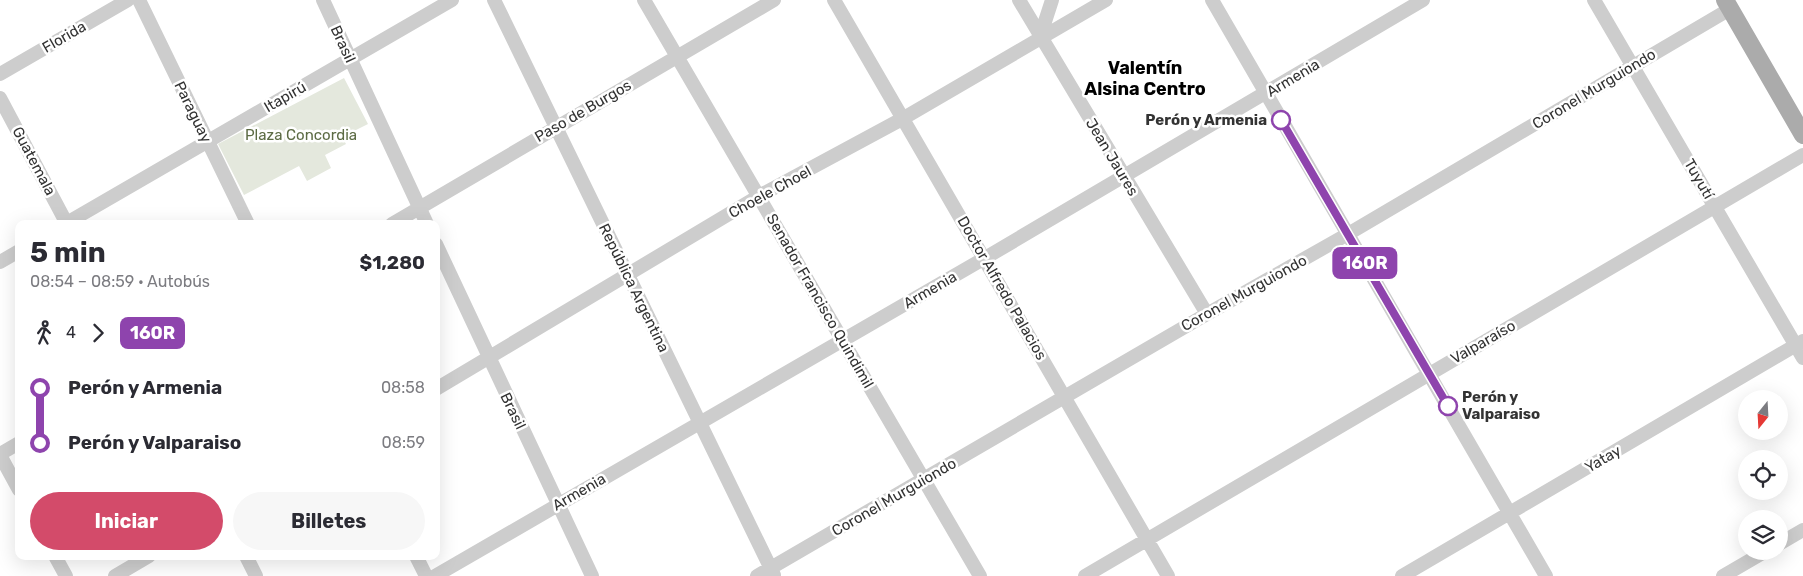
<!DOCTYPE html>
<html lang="es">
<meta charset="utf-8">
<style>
:root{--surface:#fff;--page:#f7f7f7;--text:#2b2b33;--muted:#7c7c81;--accent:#d34b6a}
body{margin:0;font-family:Rubik,sans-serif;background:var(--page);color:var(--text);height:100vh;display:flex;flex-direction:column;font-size:19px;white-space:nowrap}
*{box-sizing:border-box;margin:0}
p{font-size:16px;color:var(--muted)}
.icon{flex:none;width:28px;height:28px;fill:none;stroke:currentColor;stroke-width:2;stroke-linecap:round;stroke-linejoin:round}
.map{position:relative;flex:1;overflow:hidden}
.details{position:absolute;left:15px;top:220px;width:425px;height:340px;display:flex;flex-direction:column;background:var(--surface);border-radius:10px;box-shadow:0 5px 20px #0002}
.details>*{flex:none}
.badge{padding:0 10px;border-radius:8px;font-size:18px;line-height:32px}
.needle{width:32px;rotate:198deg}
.controls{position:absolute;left:1738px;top:390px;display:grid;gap:10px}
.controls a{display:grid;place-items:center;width:50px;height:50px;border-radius:50%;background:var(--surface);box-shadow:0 5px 20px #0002;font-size:25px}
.map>.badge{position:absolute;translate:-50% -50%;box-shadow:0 0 0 2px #fff}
.legs{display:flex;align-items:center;gap:8px;height:55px;padding:0 15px;font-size:16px}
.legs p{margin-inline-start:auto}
.headline{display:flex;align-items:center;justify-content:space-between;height:85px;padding:0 15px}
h1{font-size:28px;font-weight:700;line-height:38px}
.button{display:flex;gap:10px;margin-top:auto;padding:10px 15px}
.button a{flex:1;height:58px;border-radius:30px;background:var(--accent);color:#fff;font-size:20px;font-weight:700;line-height:58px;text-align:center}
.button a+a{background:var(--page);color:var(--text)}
ul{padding:0 15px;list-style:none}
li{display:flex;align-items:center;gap:18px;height:55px;font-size:19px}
li i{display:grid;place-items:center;width:8px;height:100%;margin:0 6px;background:currentColor}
li i::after{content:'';width:12px;height:12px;margin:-6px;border:4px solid;border-radius:50%;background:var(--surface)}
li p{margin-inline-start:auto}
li:first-child i{background:linear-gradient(#0000 50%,currentColor 0)}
li:last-child i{background:linear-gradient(currentColor 50%,#0000 0)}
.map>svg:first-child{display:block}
.green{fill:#e4e8dd}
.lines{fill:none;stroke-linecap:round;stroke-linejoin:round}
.minor{stroke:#cdcdcd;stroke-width:14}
.major{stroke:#ababab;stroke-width:18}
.line-1-casing{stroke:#fff;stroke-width:11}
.line-1{stroke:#8e44ad;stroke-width:8}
.stop-1-dot{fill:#fff;stroke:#8e44ad;stroke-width:2.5}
.labels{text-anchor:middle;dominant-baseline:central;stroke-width:5;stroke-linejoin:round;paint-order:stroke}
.street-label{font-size:15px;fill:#333;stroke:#fff}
.stop-label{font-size:15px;font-weight:bold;fill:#333;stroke:#fff;text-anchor:end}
.park-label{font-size:15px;fill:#5c6b44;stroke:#fff}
.quarter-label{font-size:18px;font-weight:bold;fill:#000;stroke:#fff}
</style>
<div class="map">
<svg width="1803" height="576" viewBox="0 0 1803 576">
<rect width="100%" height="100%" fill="#fff"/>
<path class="green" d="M344,78l24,46 -26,13 4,7 -21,11 6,13 -24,13 -8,-15 -55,29 -26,-51z"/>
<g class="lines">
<path class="minor" d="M139,0l109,224
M323,0l104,224
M494,0l280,575
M644,0l336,576
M834,0l334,576
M1019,0l188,314
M1212,0l334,576
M1594,0l209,358
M1040,37l12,-37
M0,74l128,-74
M0,98l67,126
M65,224l387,-224
M392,224l382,-224
M436,244l156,332
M0,262l19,-11
M436,389l323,-193 143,-77 204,-119
M0,454l19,-11
M0,455l19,35
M1779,544l24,-14
M55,556l11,20
M246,556l10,20
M416,556l10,20
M115,576l34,-20
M435,576l550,-318 438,-258
M757,576l450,-262 141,-80 382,-225
M1085,576l718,-421
M1402,576l401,-235
M1723,576l43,-25"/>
<path class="major" d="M1725,0l78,135"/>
</g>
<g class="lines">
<g class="line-1-casing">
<path id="line-1" d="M1281,120l167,286"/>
</g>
<use href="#line-1" class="line-1"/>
</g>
<g class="stop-1-dot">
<circle cx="1281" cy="120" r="9"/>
<circle cx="1448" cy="406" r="9"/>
</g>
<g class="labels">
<g class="street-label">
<text transform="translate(64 37) rotate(-30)">Florida</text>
<text transform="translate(343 44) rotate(65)">Brasil</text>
<text transform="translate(1293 78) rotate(-31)">Armenia</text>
<text transform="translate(1594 89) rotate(-31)">Coronel Murguiondo</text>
<text transform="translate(285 97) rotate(-30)">Itapirú</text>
<text transform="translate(583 111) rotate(-30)">Paso de Burgos</text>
<text transform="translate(193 112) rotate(64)">Paraguay</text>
<text transform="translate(1112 157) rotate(59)">Jean Jaures</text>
<text transform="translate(34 161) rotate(62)">Guatemala</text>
<text transform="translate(1699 179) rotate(60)">Tuyutí</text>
<text transform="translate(770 192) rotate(-29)">Choele Choel</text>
<text transform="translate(634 288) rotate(64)">República Argentina</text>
<text transform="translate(1002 288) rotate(60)">Doctor Alfredo Palacios</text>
<text transform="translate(930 290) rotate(-30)">Armenia</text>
<text transform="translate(1244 293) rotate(-29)">Coronel Murguiondo</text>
<text transform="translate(820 301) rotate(60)">Senador Francisco Quindimil</text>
<text transform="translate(1483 342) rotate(-30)">Valparaíso</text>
<text transform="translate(513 411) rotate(64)">Brasil</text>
<text transform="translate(1603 459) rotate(-30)">Yatay</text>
<text transform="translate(579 492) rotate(-30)">Armenia</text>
<text transform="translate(894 497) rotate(-30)">Coronel Murguiondo</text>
</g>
<g class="stop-label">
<text x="1267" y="120">Perón y Armenia</text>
<text x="1462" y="397" text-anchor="start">Perón y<tspan x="1462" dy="17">Valparaiso</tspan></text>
</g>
<g class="park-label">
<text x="301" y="135">Plaza Concordia</text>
</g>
<g class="quarter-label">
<text x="1145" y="68">Valentín<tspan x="1145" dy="21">Alsina Centro</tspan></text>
</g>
</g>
</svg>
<div class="controls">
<a><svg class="needle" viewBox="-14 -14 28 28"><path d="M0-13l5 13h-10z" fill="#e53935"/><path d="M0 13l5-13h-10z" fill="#7c7c81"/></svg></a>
<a><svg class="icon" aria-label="locate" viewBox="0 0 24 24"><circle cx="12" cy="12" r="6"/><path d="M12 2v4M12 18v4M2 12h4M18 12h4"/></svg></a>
<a><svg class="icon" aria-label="layers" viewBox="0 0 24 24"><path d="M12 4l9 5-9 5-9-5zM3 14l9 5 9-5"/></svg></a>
</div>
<b class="badge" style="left:1365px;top:263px;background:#8e44ad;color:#fff">160R</b>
<section class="details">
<div class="headline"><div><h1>5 min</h1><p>08:54 – 08:59 · Autobús</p></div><b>$1,280</b></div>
<div class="legs"><svg class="icon" aria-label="walk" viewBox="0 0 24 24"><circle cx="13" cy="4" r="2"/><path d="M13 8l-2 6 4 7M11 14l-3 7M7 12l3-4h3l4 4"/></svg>4<svg class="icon" aria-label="forward" viewBox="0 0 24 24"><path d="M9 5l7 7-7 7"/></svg><b class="badge" style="background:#8e44ad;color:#fff">160R</b></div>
<ul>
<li><i style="color:#8e44ad"></i><b>Perón y Armenia</b><p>08:58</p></li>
<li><i style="color:#8e44ad"></i><b>Perón y Valparaiso</b><p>08:59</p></li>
</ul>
<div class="button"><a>Iniciar</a><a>Billetes</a></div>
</section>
</div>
